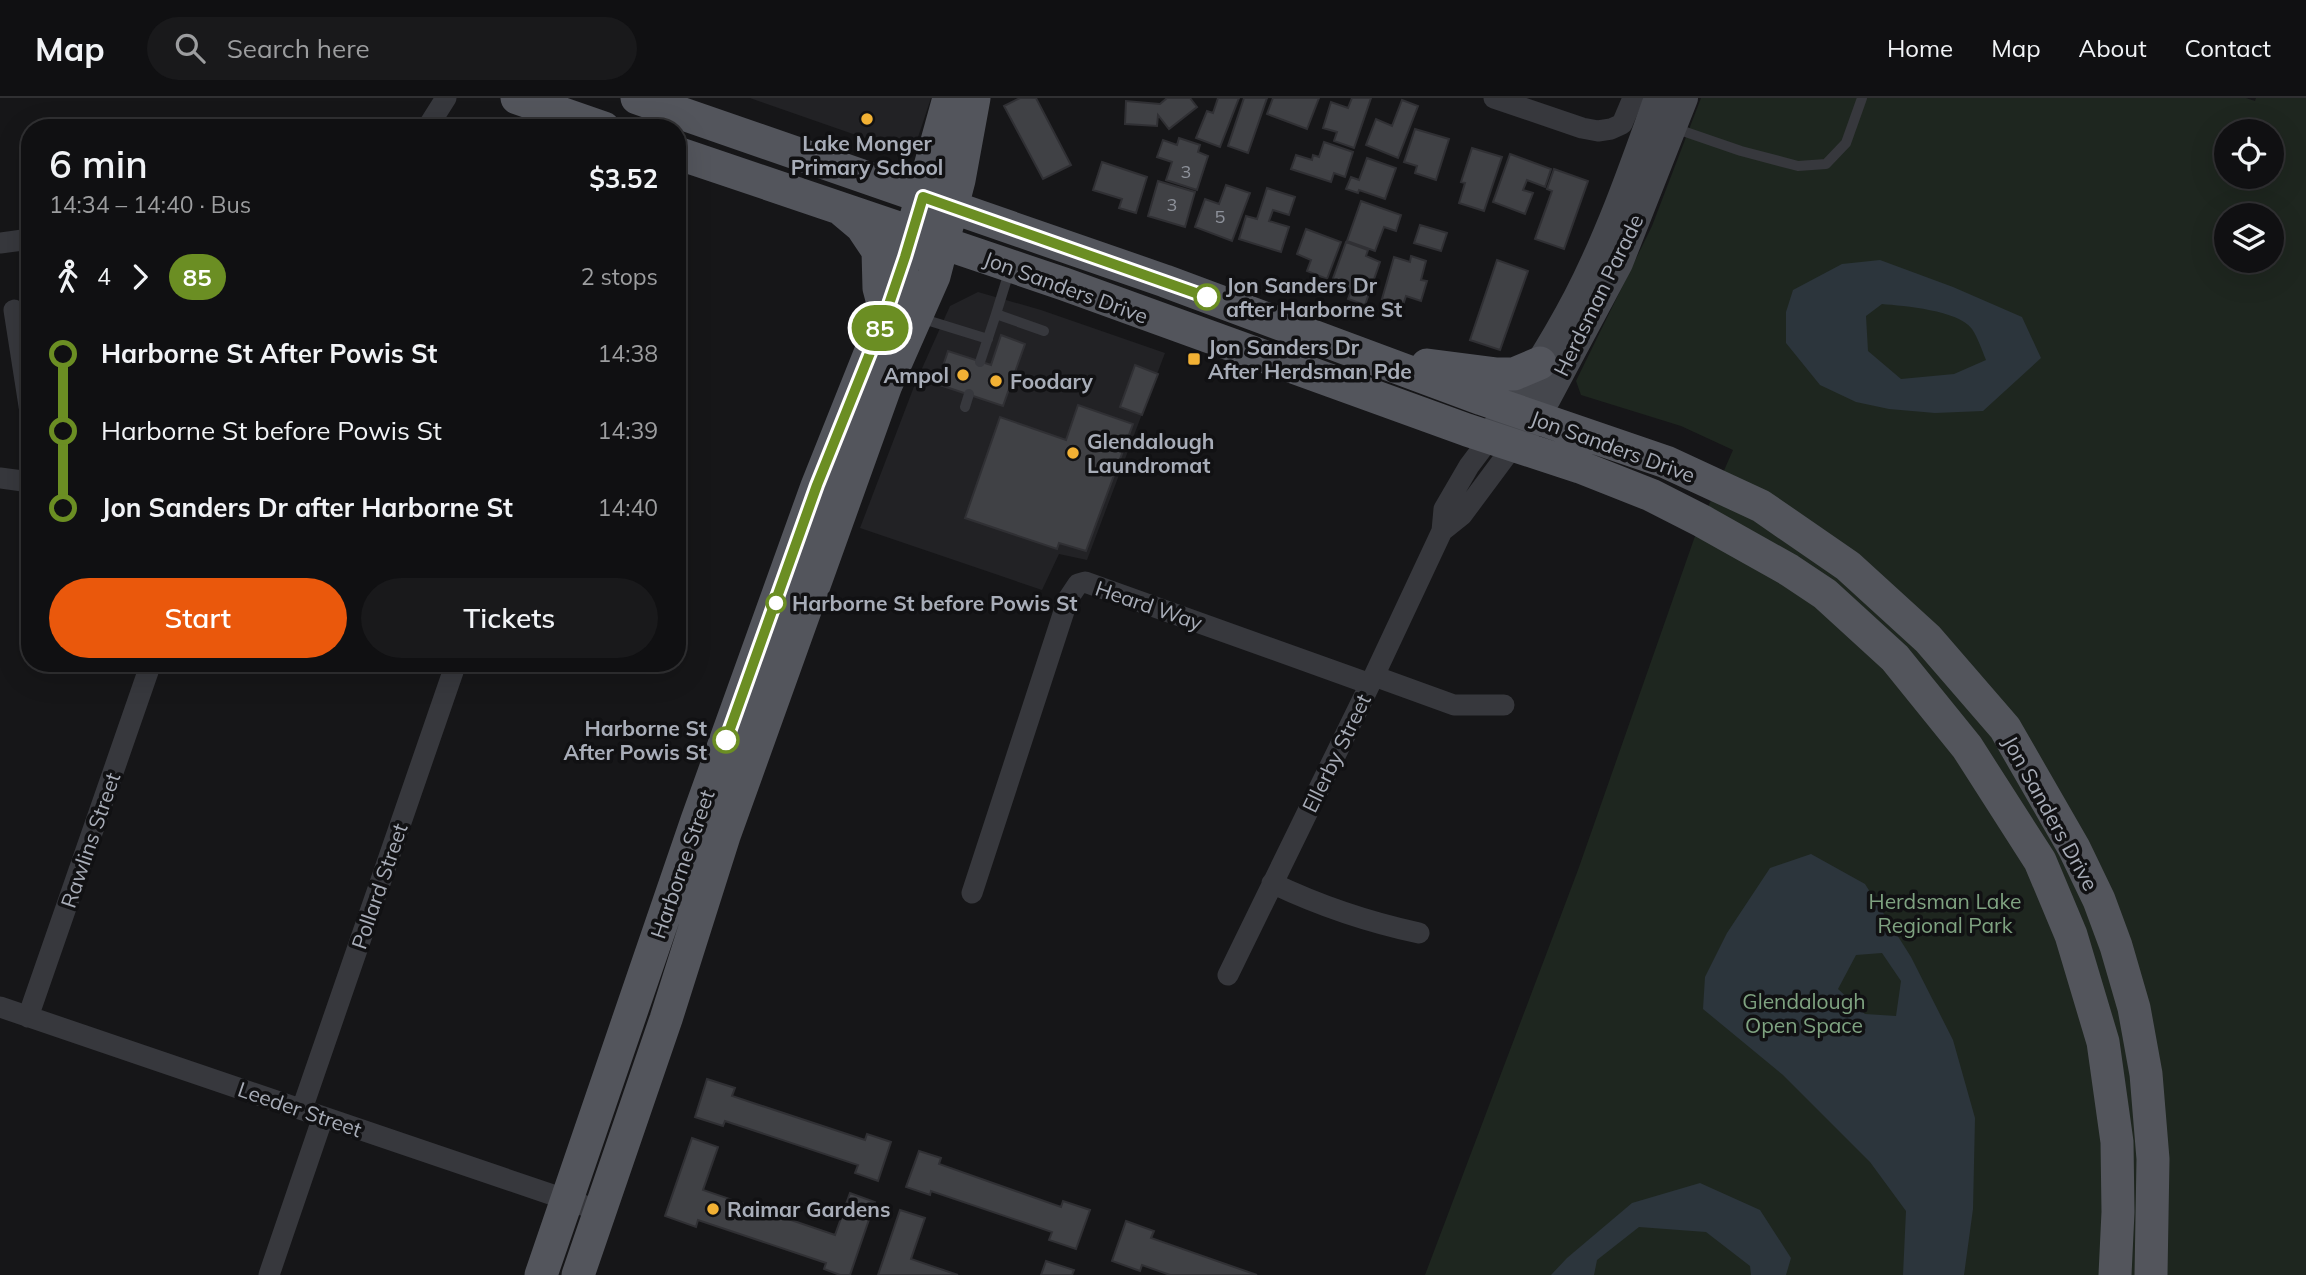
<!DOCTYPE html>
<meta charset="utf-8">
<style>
:root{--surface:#101012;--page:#19191b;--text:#f1f3f6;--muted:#9c9d9f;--line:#303032;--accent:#ea580c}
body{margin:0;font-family:Mulish,sans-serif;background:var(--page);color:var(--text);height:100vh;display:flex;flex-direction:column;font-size:26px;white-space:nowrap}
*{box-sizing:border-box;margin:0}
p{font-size:23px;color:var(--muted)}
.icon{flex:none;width:38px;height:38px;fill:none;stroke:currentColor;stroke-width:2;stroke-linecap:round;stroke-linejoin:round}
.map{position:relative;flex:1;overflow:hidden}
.sheet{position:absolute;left:21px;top:21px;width:665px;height:553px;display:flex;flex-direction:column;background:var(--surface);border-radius:28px;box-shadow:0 7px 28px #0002,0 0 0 2px var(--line)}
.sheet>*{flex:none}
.badge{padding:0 14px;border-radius:23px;font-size:24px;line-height:46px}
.controls{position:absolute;left:2214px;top:21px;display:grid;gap:14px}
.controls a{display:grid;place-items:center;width:70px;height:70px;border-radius:50%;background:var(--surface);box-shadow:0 7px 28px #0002,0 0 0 2px var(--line);font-size:35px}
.map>.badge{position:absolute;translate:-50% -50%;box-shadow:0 0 0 4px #fff}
.legs{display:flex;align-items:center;gap:10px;height:77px;padding:0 28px;font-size:23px}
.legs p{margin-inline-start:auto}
.summary{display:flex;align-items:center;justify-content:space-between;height:119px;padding:0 28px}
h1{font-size:38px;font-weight:600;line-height:52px}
.action{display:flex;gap:14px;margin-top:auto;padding:14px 28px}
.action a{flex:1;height:80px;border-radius:42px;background:var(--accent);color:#fff;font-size:28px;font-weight:600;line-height:80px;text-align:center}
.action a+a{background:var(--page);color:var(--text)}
ul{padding:0 28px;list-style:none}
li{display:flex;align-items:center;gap:24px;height:77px;font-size:26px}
li i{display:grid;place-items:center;width:10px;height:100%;margin:0 9px;background:currentColor}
li i::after{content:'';width:18px;height:18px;margin:-9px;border:5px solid;border-radius:50%;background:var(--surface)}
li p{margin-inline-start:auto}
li:first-child i{background:linear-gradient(#0000 50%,currentColor 0)}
li:last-child i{background:linear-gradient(currentColor 50%,#0000 0)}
header{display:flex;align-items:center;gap:42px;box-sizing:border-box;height:98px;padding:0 35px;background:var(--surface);border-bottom:2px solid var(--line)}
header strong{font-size:33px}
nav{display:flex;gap:38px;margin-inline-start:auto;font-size:24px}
.search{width:490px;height:63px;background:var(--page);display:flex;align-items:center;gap:18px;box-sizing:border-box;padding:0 24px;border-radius:38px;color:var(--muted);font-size:26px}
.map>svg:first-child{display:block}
.built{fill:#222225}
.green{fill:#1e261f;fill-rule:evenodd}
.water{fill:#2c353c;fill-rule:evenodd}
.building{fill:#404145;stroke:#303034;stroke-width:2}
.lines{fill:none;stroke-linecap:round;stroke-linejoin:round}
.lane{stroke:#37383d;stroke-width:10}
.street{stroke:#37383d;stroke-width:21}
.secondary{stroke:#45474d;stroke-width:30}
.primary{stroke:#53555c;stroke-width:33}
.line-1-casing{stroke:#fff;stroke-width:16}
.line-1{stroke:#6b8e23;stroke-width:10}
.poi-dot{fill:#f2b134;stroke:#111113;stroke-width:2.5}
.stop-1-dot{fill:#fff;stroke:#6b8e23;stroke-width:3.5}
.labels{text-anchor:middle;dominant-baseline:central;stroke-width:7;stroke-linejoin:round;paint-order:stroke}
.number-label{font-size:18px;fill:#8e929b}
.poi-label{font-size:21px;font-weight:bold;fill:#a8adb8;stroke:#111113;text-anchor:start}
.stop-label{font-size:21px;font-weight:bold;fill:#a8adb8;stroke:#111113;text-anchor:start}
.street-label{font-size:21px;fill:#a8adb8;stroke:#111113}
.park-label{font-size:21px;fill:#7fa381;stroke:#111113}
</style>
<header>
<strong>Map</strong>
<div class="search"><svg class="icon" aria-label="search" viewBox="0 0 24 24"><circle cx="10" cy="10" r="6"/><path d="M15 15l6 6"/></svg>Search here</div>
<nav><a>Home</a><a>Map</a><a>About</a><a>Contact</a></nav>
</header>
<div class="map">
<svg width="2306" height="1177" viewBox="0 0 2306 1177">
<rect width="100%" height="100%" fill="#161618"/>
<path class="built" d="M750,0h181l-14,42 -21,9z
M978,194l63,18 124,43 -78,207 -28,-6 -17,36 -182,-62 55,-144 35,-78z"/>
<path class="green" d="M1701,0h545l9,3 1,-3h50v1177h-881l153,-405 116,-331 39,-89 -52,-24 -100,-31 -5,-14 76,-155zM2226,33h46v46h-46zM2226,117h46v46h-46z"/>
<path class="water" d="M1880,162l73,27 69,30 19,41 -58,53 -48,2 -46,-4 -33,-7 -36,-17 -34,-42v-31l7,-22 49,-26zM1882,206c22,2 76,6 90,25 6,9 10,21 14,31l-32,14 -53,5 -33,-28 -2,-35z
M1811,756l54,30 46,73 42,83 22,78 -2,91 -9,66h-61l3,-64 -36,-49 -87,-87 -80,-66 2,-32 22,-44 43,-65zM1882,855l19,28 -5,35 -31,-2 -27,-25 18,-34z
M1700,1085l60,27 31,48 -5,17h-35l-1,-9 -44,-34 -67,-5 -42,33 -3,15h-43l16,-17 65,-55z"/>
<path class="building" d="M1020,0h16l35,67 -28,14 -39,-73z
M1167,0h23l7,9 -28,22 -11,-14 -1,11 -32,-2 1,-23 34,3z
M1218,0h21l-19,49 -24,-9 11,-27 6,2z
M1244,0h23l-19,55 -20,-7z
M1273,0h46l-12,31 -40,-15z
M1352,0h19l-17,50 -20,-7 3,-9 -14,-4 8,-26 17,6z
M1402,2l16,6 -20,52 -32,-13 10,-26 16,7z
M1415,31l34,10 -13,41 -21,-7 2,-7 -13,-4z
M1179,40l21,7 -2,7 10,4 -11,34 -31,-10 6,-18 -15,-5 6,-17 14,5z
M1324,44l29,10 -8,25 -11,-4 -3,9 -40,-13 5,-14 16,5 1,-5 6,2z
M1472,50l30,9 -18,54 -25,-8 6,-20 -4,-1z
M1510,56l41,15 -6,18 -18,-7 -4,10 10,3 -8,21 -32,-12z
M1367,60l29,10 -11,31 -26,-9 -1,3 -12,-4 5,-12 8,3z
M1102,64l45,15 -11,36 -17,-5 3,-9 -29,-9z
M1554,71l34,12 -24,68 -29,-10 17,-48 -5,-2z
M1158,83l37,11 -10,35 -37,-11z
M1226,87l24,8 -18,48 -37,-14 10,-28 14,5z
M1267,90l28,9 -6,18 -16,-5 -4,11 20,6 -8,25 -42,-13 7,-23 11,3z
M1361,103l40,14 -5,16 -12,-4 -9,24 -28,-10z
M1420,127l27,8 -6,18 -27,-8z
M1306,131l35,13 -14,37 -20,-8 4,-11 -14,-6z
M1346,144l22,8 -2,6 14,6 -15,43 -17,-6 3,-8 -20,-7z
M1411,158l15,5 -5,19 6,1 -6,20 -15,-5 -3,9 -21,-6 12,-42 16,5z
M1497,162l31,11 -28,79 -30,-10z
M1001,237l24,9 -22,62 -66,-22 11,-33 43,14z
M1135,267l23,9 -16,41 -22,-8z
M1078,307l55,19 -47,127 -27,-8 -2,6 -92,-31 35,-101 66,23z
M707,981l28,9 -3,8 133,44 2,-6 24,8 -13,39 -23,-8 3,-8 -133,-44 -2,5 -28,-9z
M692,1040l26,9 -15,43 132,45 15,-42 25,9 -25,73h-10l-16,-6 2,-6 -128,-43 -2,7 -31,-11z
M919,1053l22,7 -2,6 122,43 2,-6 27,9 -14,39 -27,-9 3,-8 -121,-41 -1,4 -24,-8z
M900,1112l25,8 -14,41 47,16h-80z
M1126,1123l28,10 -3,7 106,37h-87l-28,-10 -2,6 -28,-10z
M1046,1163l28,9 -2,5h-31z"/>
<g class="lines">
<path class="lane" d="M1674,30l67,23 57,15 28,-2 20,-21 16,-45
M1010,171l-14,45 48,17
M920,220l68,21
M980,264l16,-48
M965,309l4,-13"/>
<path class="street" d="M1494,0l88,30 16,3 13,-2 11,-5 11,-26
M427,30l19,-30
M0,145l30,-4
M14,212l16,102
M0,380l30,4
M1442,433l20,-16 52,-70
M1374,578l80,29h50
M1272,785c48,23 96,39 147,50
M972,795l96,-294 10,-15 7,-2 285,102
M1228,877l146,-299 68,-145 2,-22 25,-43 21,-28
M0,909l600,204
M28,919l123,-354
M302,1011l154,-446
M269,1177l54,-158"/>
<path class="secondary" d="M1498,328c29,-40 57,-84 80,-128 33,-64 57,-133 81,-200
M1522,336l24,-36 72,-135 65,-165"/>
<path class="primary" d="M517,0l87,30
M637,0l528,183 317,118 184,63 95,44 87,60 80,73 77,89 69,120 25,52 17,46 18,62 12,66 7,85 -2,116
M677,55l387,131 403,146 113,37 71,28 51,26 87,49 36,24 70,64 72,89 73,114 31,74 32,107 14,100 1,70 -3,63
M843,113l19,16 16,24 1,37 5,19
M1427,267l70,9h17l26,-11
M541,1177l156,-455 120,-334 69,-173 17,-49 46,-166
M578,1177l88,-256 58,-183 162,-451 48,-109 25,-96 15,-82"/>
</g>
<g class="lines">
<g class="line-1-casing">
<path id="line-1" d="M726,642l91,-255 69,-172 19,-56 18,-60 284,100"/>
</g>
<use href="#line-1" class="line-1"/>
</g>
<g class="poi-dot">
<circle cx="867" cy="21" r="7"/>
<rect x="1187" y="254" width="14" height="14" rx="3.5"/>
<circle cx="963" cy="277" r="7"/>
<circle cx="996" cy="283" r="7"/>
<circle cx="1073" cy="355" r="7"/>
<circle cx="713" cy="1111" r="7"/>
</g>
<g class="stop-1-dot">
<circle cx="1207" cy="199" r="12"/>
<circle cx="776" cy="505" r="9"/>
<circle cx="726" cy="642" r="12"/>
</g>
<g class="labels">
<g class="number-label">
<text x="1186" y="73">3</text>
<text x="1172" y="106">3</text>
<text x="1220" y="118">5</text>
</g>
<g class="poi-label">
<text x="867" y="45" text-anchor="middle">Lake Monger<tspan x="867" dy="24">Primary School</tspan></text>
<text x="1208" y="249">Jon Sanders Dr<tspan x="1208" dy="24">After Herdsman Pde</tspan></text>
<text x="949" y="277" text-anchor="end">Ampol</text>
<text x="1010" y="283">Foodary</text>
<text x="1087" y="343">Glendalough<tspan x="1087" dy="24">Laundromat</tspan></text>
<text x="727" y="1111">Raimar Gardens</text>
</g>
<g class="stop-label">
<text x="1226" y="187">Jon Sanders Dr<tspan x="1226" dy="24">after Harborne St</tspan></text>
<text x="792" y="505">Harborne St before Powis St</text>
<text x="707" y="630" text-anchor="end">Harborne St<tspan x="707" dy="24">After Powis St</tspan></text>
</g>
<g class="street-label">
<text transform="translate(1066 189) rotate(20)">Jon Sanders Drive</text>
<text transform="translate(1598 197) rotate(-64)">Herdsman Parade</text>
<text transform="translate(1613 348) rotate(20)">Jon Sanders Drive</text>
<text transform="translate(1149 507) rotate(19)">Heard Way</text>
<text transform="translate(1336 655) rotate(-64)">Ellerby Street</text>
<text transform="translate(2051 715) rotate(61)">Jon Sanders Drive</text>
<text transform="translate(90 742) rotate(-71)">Rawlins Street</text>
<text transform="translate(682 766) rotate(-71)">Harborne Street</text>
<text transform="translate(379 788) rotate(-71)">Pollard Street</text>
<text transform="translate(300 1011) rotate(19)">Leeder Street</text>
</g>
<g class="park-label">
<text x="1945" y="803">Herdsman Lake<tspan x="1945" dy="24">Regional Park</tspan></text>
<text x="1804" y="903">Glendalough<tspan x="1804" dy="24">Open Space</tspan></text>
</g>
</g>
</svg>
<div class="controls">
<a><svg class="icon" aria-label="locate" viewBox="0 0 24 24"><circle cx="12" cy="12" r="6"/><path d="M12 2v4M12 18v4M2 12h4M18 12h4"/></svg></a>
<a><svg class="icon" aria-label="layers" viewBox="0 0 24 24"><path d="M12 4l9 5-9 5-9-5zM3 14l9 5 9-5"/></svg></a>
</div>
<b class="badge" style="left:880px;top:230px;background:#6b8e23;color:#fff">85</b>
<section class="sheet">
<div class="summary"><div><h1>6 min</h1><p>14:34 – 14:40 · Bus</p></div><b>$3.52</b></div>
<div class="legs"><svg class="icon" aria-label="walk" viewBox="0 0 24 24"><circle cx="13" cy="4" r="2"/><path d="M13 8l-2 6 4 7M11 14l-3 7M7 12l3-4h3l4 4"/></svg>4<svg class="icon" aria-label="forward" viewBox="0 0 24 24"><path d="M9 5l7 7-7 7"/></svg><b class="badge" style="background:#6b8e23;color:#fff">85</b><p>2 stops</p></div>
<ul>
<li><i style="color:#6b8e23"></i><b>Harborne St After Powis St</b><p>14:38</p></li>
<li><i style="color:#6b8e23"></i><span>Harborne St before Powis St</span><p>14:39</p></li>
<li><i style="color:#6b8e23"></i><b>Jon Sanders Dr after Harborne St</b><p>14:40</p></li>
</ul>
<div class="action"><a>Start</a><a>Tickets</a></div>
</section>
</div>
